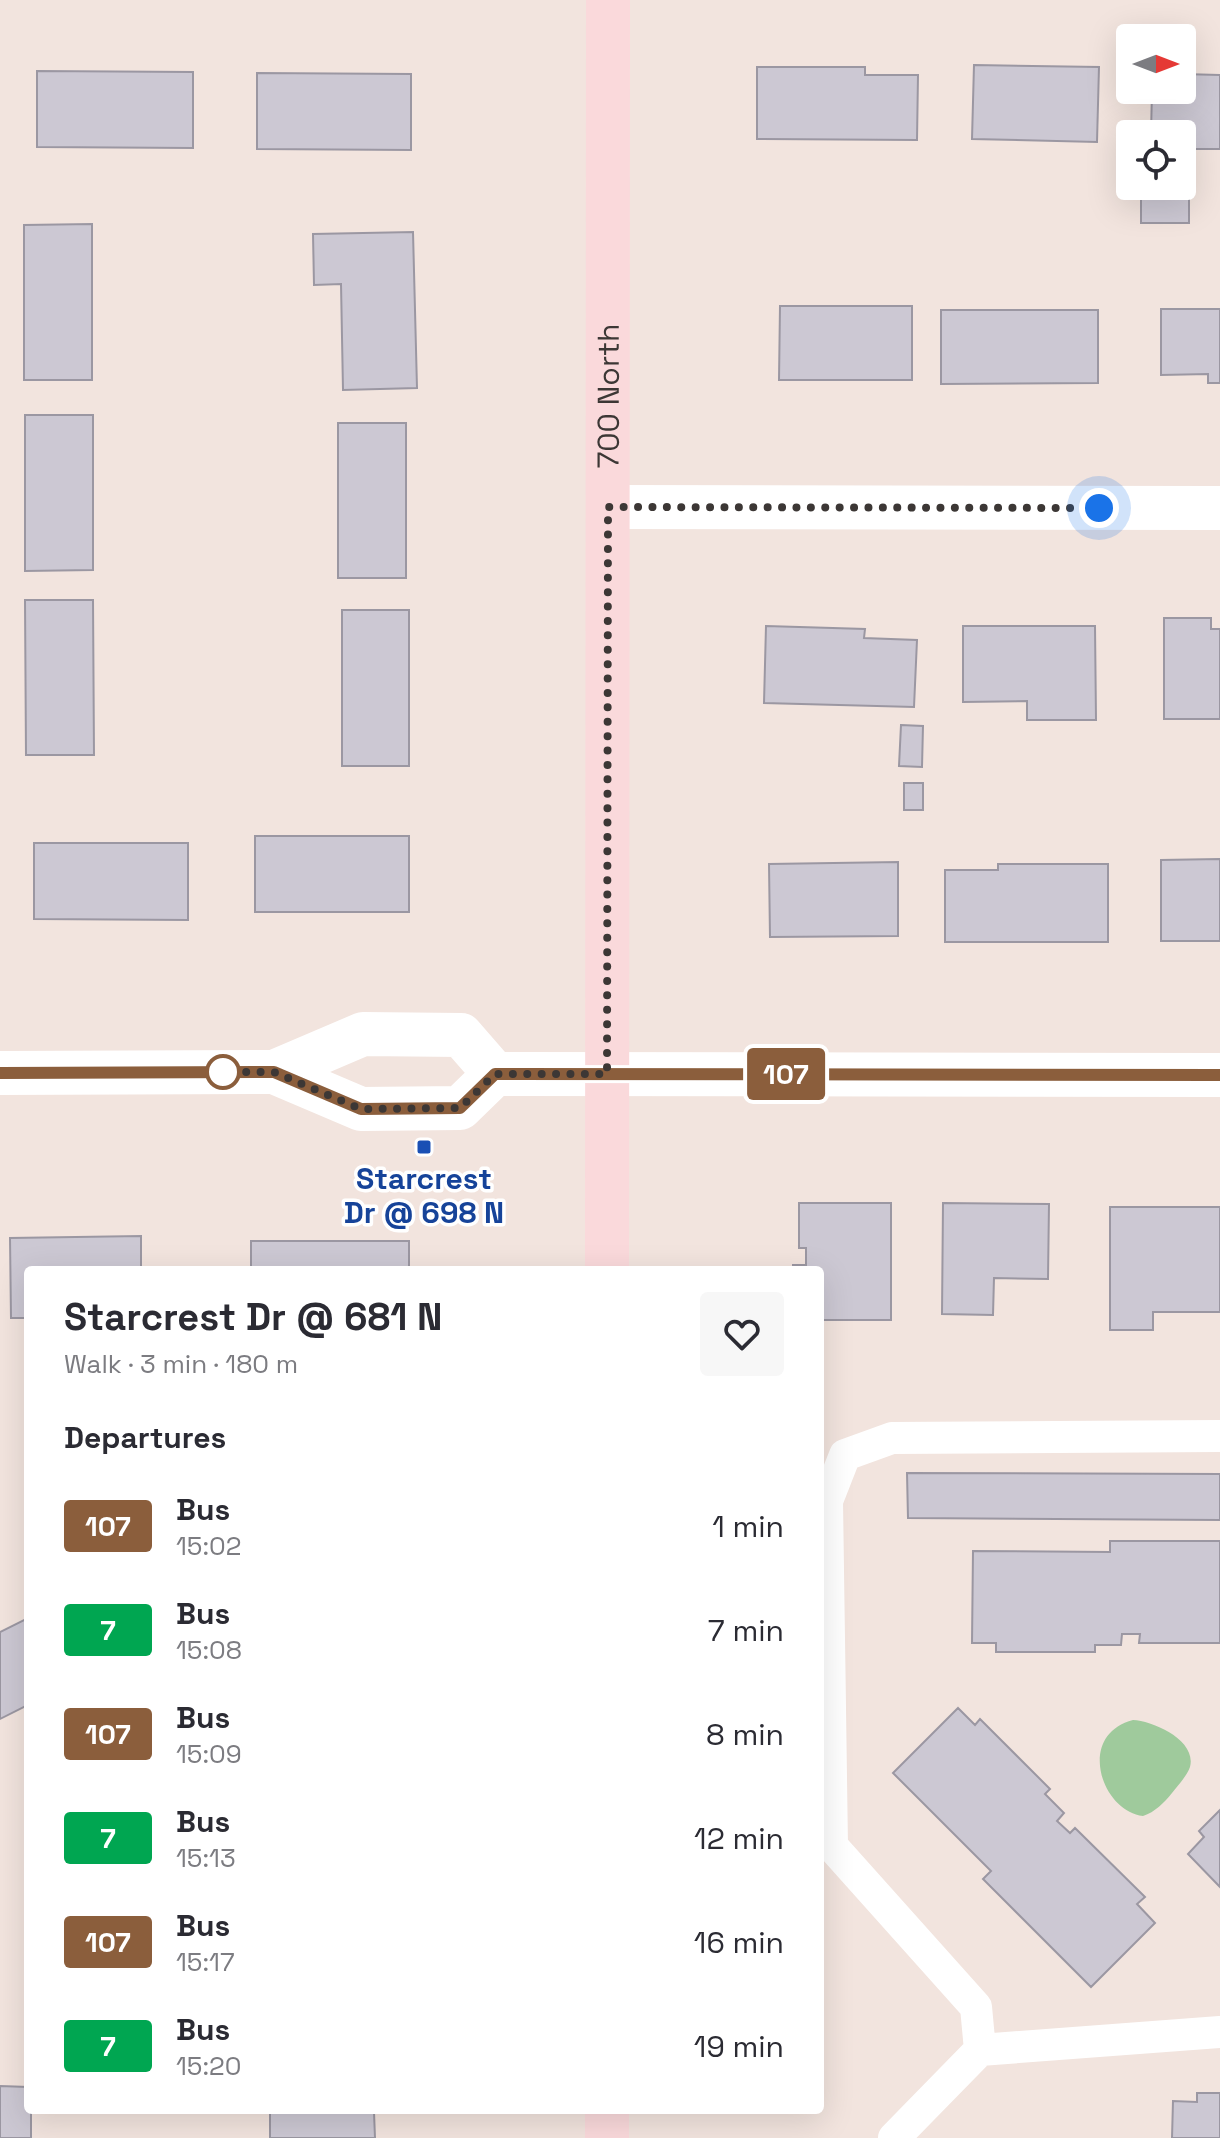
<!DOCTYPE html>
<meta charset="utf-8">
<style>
:root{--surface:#fff;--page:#f7f7f7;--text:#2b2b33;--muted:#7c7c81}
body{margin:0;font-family:"Space Grotesk",sans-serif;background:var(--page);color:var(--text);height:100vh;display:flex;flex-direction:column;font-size:30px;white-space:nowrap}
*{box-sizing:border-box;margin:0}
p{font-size:26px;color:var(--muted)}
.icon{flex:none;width:44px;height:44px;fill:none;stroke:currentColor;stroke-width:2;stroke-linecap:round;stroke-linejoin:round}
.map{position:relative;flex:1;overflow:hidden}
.side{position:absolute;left:24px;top:1266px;width:800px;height:848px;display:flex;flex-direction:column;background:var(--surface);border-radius:8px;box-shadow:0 8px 32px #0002}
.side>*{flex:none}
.badge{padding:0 16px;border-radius:6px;font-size:28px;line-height:52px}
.needle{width:52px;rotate:90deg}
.buttons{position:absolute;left:1116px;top:24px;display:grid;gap:16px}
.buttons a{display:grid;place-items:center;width:80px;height:80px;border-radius:8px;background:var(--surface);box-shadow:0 8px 32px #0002;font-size:40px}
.you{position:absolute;width:40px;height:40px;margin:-20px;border:6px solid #fff;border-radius:50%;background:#1a73e8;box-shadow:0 0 0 12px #1a73e833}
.map>.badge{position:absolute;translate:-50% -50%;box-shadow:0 0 0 4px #fff}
h2{padding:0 40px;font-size:30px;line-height:72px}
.round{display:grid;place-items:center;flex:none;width:84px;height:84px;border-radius:8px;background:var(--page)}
.summary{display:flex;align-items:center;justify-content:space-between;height:136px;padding:0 40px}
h1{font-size:38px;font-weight:600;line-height:60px}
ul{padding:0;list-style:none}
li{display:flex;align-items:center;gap:24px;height:104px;padding:0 40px}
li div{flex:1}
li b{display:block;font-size:30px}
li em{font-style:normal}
li .badge{min-width:88px;font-weight:700;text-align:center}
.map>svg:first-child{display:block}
.green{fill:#9fca9c}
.building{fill:#ccc8d3;stroke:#9b97a2;stroke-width:2}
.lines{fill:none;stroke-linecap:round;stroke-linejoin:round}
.service{stroke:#fff;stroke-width:32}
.minor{stroke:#fff;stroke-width:44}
.primary{stroke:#fad9db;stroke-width:44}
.line-casing{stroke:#fff;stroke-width:18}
.line{stroke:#8b5e3c;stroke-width:12}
.walk{stroke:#3c3735;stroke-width:8;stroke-dasharray:0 14.4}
.stop-dot{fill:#fff;stroke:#8b5e3c;stroke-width:4}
.transit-dot{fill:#1a4fb4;stroke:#fff;stroke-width:3}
.labels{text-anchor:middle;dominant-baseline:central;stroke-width:7;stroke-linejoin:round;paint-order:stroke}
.street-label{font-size:30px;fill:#3c3735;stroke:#fff}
.transit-label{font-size:30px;font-weight:bold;fill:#164399;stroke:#fff}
</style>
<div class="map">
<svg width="1220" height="2138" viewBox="0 0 1220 2138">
<rect width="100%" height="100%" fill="#f2e4de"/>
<path class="green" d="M1133,1720c20,1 64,20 57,47 -3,9 -12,18 -18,26 -8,10 -17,19 -29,23 -42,-5 -67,-81 -10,-96z"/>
<path class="building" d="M974,65l125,2 -2,75 -125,-3z
M757,67h108v8h53l-1,65 -160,-1z
M37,71l156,1v76l-156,-1z
M257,73l154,1v76l-154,-1z
M1182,74l38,1v74h-38v-15h-31l1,-44h30z
M1141,197h48v26h-48z
M92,224v156h-68v-155z
M413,232l4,156 -74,2 -2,-106 -27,1 -1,-51z
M780,306h132v74h-133z
M1161,309h59v74h-12v-9l-47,1z
M941,310h157v73l-157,1z
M25,415h68v155l-68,1z
M338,423h68v155h-68z
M25,600h68l1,155h-68z
M342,610h67v156h-67z
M1164,618h47v11h9v90h-56z
M766,626l99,3 -1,9 53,2 -3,67 -150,-4z
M963,626h132l1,94h-69v-19l-64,1z
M901,725l22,1 -1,41 -23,-1z
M904,783h19v27h-19z
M255,836h154v76h-154z
M34,843h154v77l-154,-1z
M1220,859v82h-59v-81z
M898,862v74l-128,1 -1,-73z
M998,864h110v78h-163v-72h53z
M799,1203h92v117h-71v-50h-27v-5h13v-17h-7z
M943,1203l106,1 -1,75 -54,-1 -1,37 -51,-1z
M1110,1207h110v105h-67v18h-43z
M141,1236v34h-113v48h-17l-1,-80z
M251,1241h158v29h-158z
M907,1473l313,1v46l-312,-2z
M1110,1541h110v102h-81l1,-9h-18l-1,11h-26v7h-99v-9h-24l1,-92 137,1z
M28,1618v87l-28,14v-87z
M958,1708l17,17 5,-6 70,70 -5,5 19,19 -7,8 13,12 5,-5 70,69 -8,7 18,19 -64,64 -108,-108 8,-8 -98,-98z
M1220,1810v77l-32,-33 16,-17 -5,-6z
M0,2086l28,1v23h3v28h-31z
M1197,2093h23v45h-48l1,-37 24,1z
M270,2110h132v1l-28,1 1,26h-105z"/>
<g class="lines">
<path class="service" d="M980,2050l-4,-43 -144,-161 -5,-345 18,-46 47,-17 328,-2
M894,2138l86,-88 240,-18"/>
<path class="minor" d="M608,507l612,1
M274,1072l89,-38 98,1 34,39
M0,1073l274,-1 87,37 99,-1 35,-34 725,1"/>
<g class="primary">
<path id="s1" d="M607,1270l1,-1270"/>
<path d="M607,2138v-28"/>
</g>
</g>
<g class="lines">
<g class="line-casing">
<path id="line" d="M0,1073l274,-1 87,37 99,-1 35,-34 725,1"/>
</g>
<use href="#line" class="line"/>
<path class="walk" d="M223,1072h-10h61l87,37 99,-1 35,-34h112l1,-567 491,1"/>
</g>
<circle class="stop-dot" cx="223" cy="1072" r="16"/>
<rect class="transit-dot" x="416" y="1139" width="16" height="16" rx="4"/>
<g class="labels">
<g class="street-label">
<text stroke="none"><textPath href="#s1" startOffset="874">700 North</textPath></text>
</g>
<g class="transit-label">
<text x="424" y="1178">Starcrest<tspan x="424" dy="34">Dr @ 698 N</tspan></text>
</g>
</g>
</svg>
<div class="buttons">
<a><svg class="needle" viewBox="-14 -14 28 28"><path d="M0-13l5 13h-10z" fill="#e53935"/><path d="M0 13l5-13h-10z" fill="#7c7c81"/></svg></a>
<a><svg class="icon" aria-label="locate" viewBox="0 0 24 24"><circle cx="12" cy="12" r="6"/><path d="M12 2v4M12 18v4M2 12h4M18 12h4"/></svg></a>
</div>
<div class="you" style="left:1099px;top:508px"></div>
<b class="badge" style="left:786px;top:1074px;background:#8b5e3c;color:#fff">107</b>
<section class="side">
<div class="summary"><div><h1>Starcrest Dr @ 681 N</h1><p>Walk · 3 min · 180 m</p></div><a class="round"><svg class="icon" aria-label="heart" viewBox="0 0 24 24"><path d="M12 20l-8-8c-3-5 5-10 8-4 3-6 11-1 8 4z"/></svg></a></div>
<h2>Departures</h2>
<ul>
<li><span class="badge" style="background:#8b5e3c;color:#fff">107</span><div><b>Bus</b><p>15:02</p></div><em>1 min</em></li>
<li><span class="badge" style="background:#00a651;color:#fff">7</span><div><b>Bus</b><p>15:08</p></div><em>7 min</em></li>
<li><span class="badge" style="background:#8b5e3c;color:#fff">107</span><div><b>Bus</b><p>15:09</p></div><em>8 min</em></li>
<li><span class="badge" style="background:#00a651;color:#fff">7</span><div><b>Bus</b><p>15:13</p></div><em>12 min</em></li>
<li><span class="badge" style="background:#8b5e3c;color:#fff">107</span><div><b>Bus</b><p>15:17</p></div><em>16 min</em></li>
<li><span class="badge" style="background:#00a651;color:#fff">7</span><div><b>Bus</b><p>15:20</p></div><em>19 min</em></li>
</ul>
</section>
</div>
